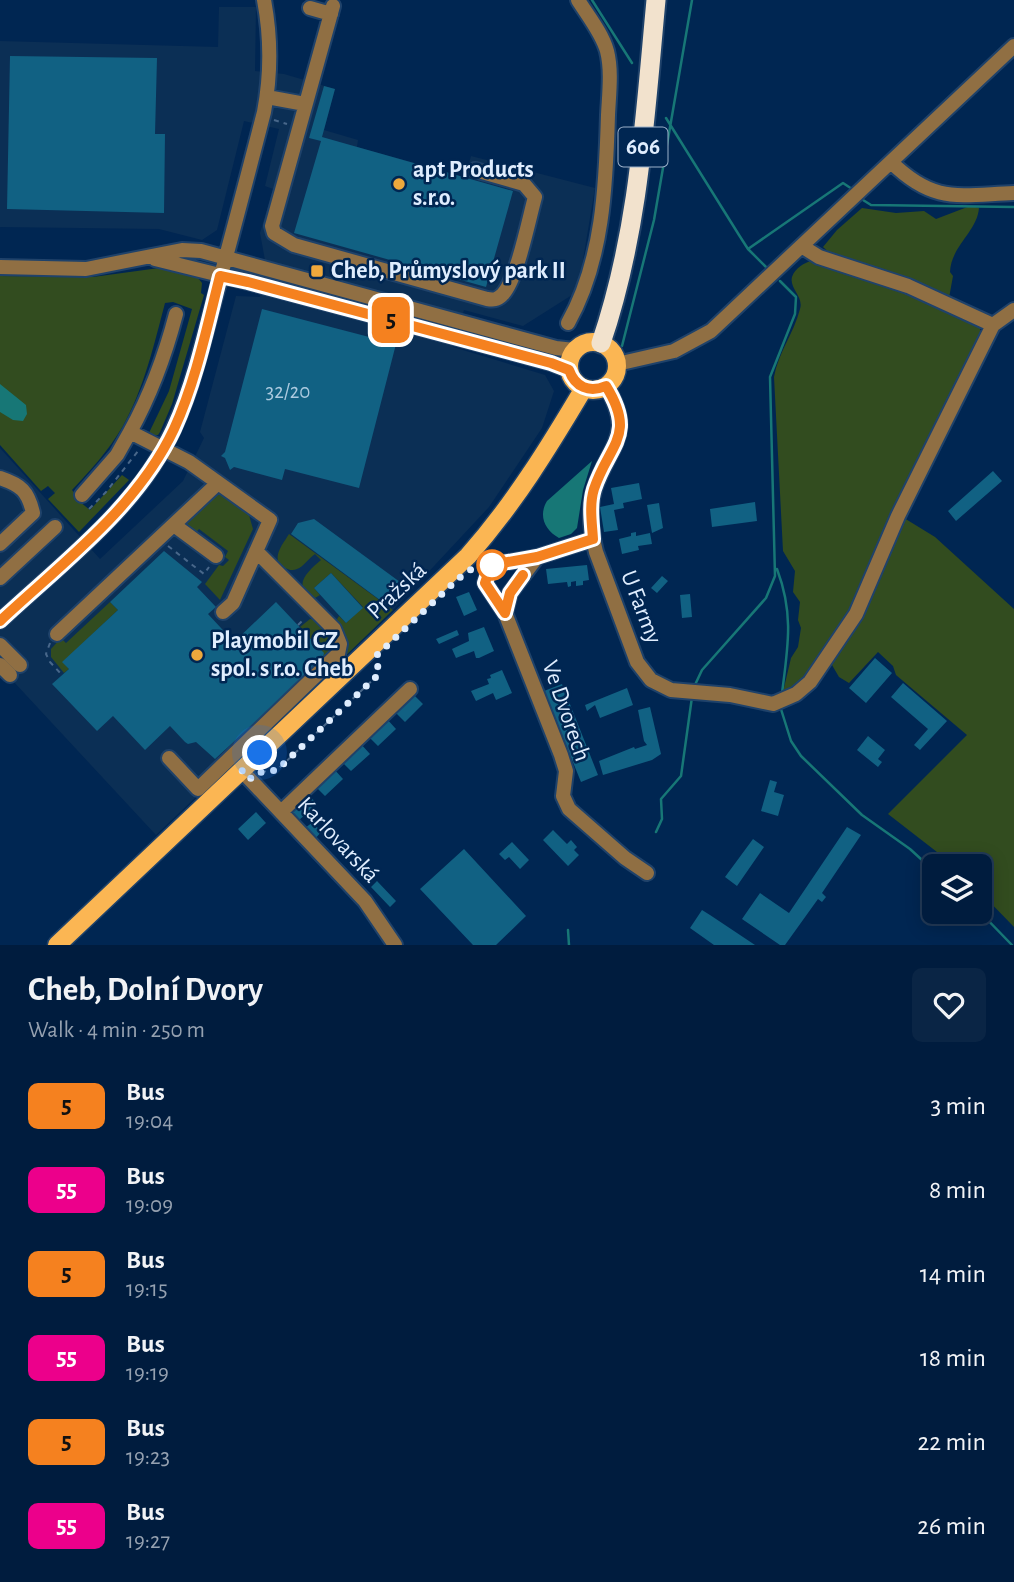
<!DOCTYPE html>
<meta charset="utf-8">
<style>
:root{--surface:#001c3e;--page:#0a2545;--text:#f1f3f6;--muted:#95a1b0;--line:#223a58}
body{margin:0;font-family:"Alegreya Sans",sans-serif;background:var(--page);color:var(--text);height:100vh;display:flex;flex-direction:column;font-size:26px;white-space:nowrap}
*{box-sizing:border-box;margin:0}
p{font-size:23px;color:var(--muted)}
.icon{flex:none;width:38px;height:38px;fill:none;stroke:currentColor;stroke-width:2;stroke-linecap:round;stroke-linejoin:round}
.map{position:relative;height:945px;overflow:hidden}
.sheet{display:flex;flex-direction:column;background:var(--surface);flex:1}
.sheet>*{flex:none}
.badge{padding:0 14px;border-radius:10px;font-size:24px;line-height:46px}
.tools{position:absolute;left:922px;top:854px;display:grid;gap:14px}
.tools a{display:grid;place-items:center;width:70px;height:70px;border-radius:10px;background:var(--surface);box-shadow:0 4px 18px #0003,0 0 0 2px var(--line);font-size:35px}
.you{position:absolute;width:35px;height:35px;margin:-18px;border:5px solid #fff;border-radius:50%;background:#1a73e8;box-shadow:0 0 0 10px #1a73e833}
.map>.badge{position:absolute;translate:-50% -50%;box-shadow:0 0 0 4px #fff}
.round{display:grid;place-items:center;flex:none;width:74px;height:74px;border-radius:10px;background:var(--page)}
.headline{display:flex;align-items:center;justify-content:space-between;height:119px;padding:0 28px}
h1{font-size:33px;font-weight:600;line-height:52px}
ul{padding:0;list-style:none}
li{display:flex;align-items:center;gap:21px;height:84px;padding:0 28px}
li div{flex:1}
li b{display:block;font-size:26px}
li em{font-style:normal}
li .badge{min-width:77px;font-weight:700;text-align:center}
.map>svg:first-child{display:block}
.built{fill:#0b2f55}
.green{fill:#324c1f}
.water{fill:#177776}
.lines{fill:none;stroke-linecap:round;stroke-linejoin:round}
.stream{stroke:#177776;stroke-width:2.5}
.building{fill:#116183}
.minor-casing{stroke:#1f426a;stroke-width:18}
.major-casing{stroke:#1f426a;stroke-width:21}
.highway-casing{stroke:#1f426a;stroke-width:23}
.path{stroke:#48678a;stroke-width:2;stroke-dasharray:5 5;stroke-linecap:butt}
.minor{stroke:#906f43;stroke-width:14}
.major{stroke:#fbb653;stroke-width:18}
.highway{stroke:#f2e2cd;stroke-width:19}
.line-casing{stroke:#fff;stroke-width:16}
.line{stroke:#f5811f;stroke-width:10}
.walk{stroke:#dfedfe;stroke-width:7;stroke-dasharray:0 12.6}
.poi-dot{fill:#eea83c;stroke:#002652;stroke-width:2.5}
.stop-dot{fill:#fff;stroke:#f5811f;stroke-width:3.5}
.labels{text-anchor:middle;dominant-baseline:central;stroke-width:5;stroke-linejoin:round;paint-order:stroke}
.number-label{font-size:21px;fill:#accadf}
.shield{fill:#002652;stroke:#9cb1ca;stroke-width:2}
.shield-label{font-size:23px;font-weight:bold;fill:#dfedfe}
.poi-label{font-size:24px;font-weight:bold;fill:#dfedfe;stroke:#002652;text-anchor:start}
.street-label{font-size:24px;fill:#dfedfe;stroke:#002652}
</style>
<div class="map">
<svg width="1014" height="945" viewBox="0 0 1014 945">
<rect width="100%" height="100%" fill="#002652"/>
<path class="built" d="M219,7h37l-1,64 29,3 51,15 -11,41 34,10 -1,7 108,30 6,-21 124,32 -15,90 -8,17 -49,31 -59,-16 -11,37 92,28 9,16 -12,37 -53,79 -96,103 -237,225 -156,-168v-219l100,111 83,-78 21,-43 -4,-6 36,-136 24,1 5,-37 -5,-27 13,-44 -8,-3 14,-57 -35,-8 -27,109 -15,10 -43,-11 -159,-2v-186l218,6z"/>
<path class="green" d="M970,206l9,2c-2,24 -28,38 -29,64l3,4 -4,22 -116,-42 -10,-9 14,-17 25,-22 34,5 28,-2 12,8z
M813,260l99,32 68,35v9l-123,262 -38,64 -9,11 -16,14 -11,5 8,-34 7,-11 3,-19 -3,-8 2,-18 -7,-10 2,-21 -12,-20 -9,-174c4,-24 20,-44 26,-68 4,-12 -11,-21 -8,-32 3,-9 12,-14 21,-17z
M159,268l32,6 7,4 4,5 -1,10 3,2 -32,109 -12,28 -2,3h-10l21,-44 23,-82 -19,-7 -8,1c-11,42 -21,85 -42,123 -14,24 -33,45 -51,64l4,5 -1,3 15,12 32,-35 7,5 -50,52 -31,-33 7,-6 -7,-7 -7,5 -41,-46v-169l93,1z
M218,494h4l27,21 4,14 -33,71 -15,-16 14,-19 4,1 6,-6 -4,-3 3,-6 -29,-22 -5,6 -10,-11z
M904,518l31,19 79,72v318l-34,-35v-26h-25l-67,-52 79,-79 -71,-60 -3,-9 -15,-14 -29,31 -10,-6 -7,-12 29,-50z
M289,534l104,76 -55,53 8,-18 -9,-26 2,-3 7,7 17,-16 -32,-34 -17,15 6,7 -5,3c-25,-11 -7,-27 6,-38l-6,-6c-6,4 -12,13 -18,15 -4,2 -8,1 -12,-1 -16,-8 -2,-24 4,-34z
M110,602l8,8 -55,52 6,7 -5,4 -13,-16v-8l10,-11 5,5z
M310,619c12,1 24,17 24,29l-10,11 -2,-8 -22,-24z"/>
<path class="water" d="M0,384l26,21 1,9 -4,7 -10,-1 -13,-8z
M592,461l-9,29 -6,38 -6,6 -12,4c-14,-8 -21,-22 -12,-37z"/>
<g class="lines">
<path class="stream" d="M592,0l40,63
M666,118l73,117 9,14 18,18
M863,200l8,5 143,2
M748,249l95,-66 9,6
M622,346l32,-126 38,-220
M777,569c17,45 11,77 5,124
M694,687l8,-17 64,-72 9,-22 -5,-199 25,-63 1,-17 -16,-16
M780,706l11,35 10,15 61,59 48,34 24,22
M656,832l6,-13 -1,-20 20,-23 11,-79
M980,912l32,33
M568,930l1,15"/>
</g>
<path class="building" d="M10,56l147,2 -2,76h10l-1,79 -157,-4z
M324,86l11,3 -13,48 191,54 -27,96 -192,-54 27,-92 -12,-3z
M262,309l134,35 -37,144 -74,-19 -3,11 -48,-13 -4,3 -5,-12 -4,-2 4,-4z
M993,471l9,10 -46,40 -8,-10z
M639,483l3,16 -19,4 1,5 -10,2 4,20 -14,2 -4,-25 14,-3 -3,-16z
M755,502l2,19 -45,6 -2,-18z
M659,503l4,25 -11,5 -5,-28z
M314,519l86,63 -16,21 -93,-69 7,-11z
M636,532v4l14,-3 2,11 -14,2 1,4 -17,4 -3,-15 12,-3v-3z
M164,551l38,31 -5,5 19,20 -8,7 26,28 42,-40 48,51 -2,8 -107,98 -19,-17 -8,2 -3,-2 -15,-16 -25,24 -32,-34 -16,15 -45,-47 17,-15 -7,-7 56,-52 -8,-8z
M587,565l2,15 -6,1v4l-7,1v-5l-5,1v4l-3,1 -1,-5 -19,2 -2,-15z
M331,573l32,35 -17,15 -32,-35z
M662,576l6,5 -11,12 -6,-5z
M469,592l8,18 -13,6 -8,-19z
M690,594l2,23 -10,1 -2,-23z
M484,627l10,24 -15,7h-3l-2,-7 -18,7 -4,-9 17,-8 -1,-8z
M457,630l2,5 -20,9 -3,-5z
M875,658l17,15 -26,30 -17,-15z
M502,670l10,23 -16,7 -3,-7 -17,8 -5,-10 18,-7 -2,-5 4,-1 -1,-3z
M903,683l44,38 -27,29 -6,-5 14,-16 -37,-32z
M562,684l36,91 -17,7 -37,-91z
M627,688l6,17 -33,13 -5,-13 -8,6 -2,-6z
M413,694l10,10 -18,18 -11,-11z
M650,707l11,47 -9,6 -49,15 -4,-14 35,-14 1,2 12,-4 -3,-4 -6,-31z
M386,718l10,11 -18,17 -10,-10z
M868,736l17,14 -7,9 4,3 -4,5 -21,-17z
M360,743l10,11 -19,17 -10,-10z
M333,768l10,11 -18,17 -10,-10z
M770,780l7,2 -3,10 10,3 -6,21 -17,-5z
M307,793l10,11 -19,17 -10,-11z
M256,812l10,11 -18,17 -10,-11z
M313,822l8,10 -6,7 -10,-11z
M847,827l14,8 -39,58 4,4 -4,5 -4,-3 -33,46h-5l-38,-26 18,-26 29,20z
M553,830l14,14 4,-4 6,7 -3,3 5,5 -11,11 -25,-26z
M753,839l11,8 -27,39 -12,-9z
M512,842l17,18 -9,9 -11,-12 -4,3 -6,-6z
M464,849l62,67 -30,29h-23l-53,-56z
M377,881l19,20 -6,6 -19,-20z
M702,910l8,5 45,30h-41l-24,-17z"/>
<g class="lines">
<g class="minor-casing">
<path id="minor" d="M333,6l-61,220 2,7 20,12 193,54c6,1 10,1 15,-4 15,-14 27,-77 33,-98l-11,-13 -49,-14
M310,8l21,6
M267,97l38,7
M891,162c43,42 67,33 123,31
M803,247l16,10 89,29 85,39
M155,259l93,23 303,81 18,7
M0,267l86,2 96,-19 19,1 355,97 18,2
M176,314c-11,42 -25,80 -46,118l59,30 81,58 -37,83 -10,9
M568,323c35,-62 38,-138 40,-208 1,-21 4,-44 -1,-64 -5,-18 -19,-35 -29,-51
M617,364l57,-13 37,-20 303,-285
M606,386c29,48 5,57 -11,101 -7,20 -4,45 1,65l41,110 14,18 20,10 59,5 43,9 23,-10 14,-12 46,-68 42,-98 95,-191 21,-15
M0,478c21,7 28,13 33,35l-33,31
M82,495l35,-40 13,-23
M174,525l42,31
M537,557l-27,36 -5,20 -20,-30 6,-18 46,-8 56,-18
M0,578l55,-51
M505,613l56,142 5,16 -3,25 6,13 56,49 22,15
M0,621c49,-46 117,-99 153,-155 34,-51 46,-110 62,-169 17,-61 33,-123 49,-185 7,-37 7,-75 0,-112
M57,634l161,-151
M0,645l20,20
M0,665l10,10
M169,758l29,31 140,-135 2,-10 -6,-15 -78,-78
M242,771l123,130 30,44
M281,812l129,-123"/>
</g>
<g class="major-casing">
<path id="major" d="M569 366a24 24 0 1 1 48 0a24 24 0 1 1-48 0Z
M57,945l411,-389c46,-52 81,-109 116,-168"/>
</g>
<g class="highway-casing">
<path id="highway" d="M601,343c38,-111 44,-227 55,-343"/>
</g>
<path class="path" d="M274,120l13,4
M89,509l17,-17 32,-41
M168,546l36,28 5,-7
M298,625l6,-6
M50,643l-4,11 4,8 12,13
M261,772l16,-2 102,-96 -2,-13"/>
<use href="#minor" class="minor"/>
<use href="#major" class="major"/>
<use href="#highway" class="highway"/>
</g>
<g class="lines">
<g class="line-casing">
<path id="line" d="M0,621c62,-58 137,-113 174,-192 22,-48 33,-102 46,-153l28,6 303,81 18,7c6,17 20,23 37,16 31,50 3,58 -12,103 -5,16 -2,34 -1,50l-56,18 -46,8 -6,18 20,30 5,-20 13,-18"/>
</g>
<use href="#line" class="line"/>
<path class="walk" d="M260,753l-18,18 8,8 6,-6 21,-3 102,-96 -3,-18 83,-78 17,-12 16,-1"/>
</g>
<g class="poi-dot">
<circle cx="399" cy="184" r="7"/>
<rect x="310" y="264" width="14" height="14" rx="3.5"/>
<circle cx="197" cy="655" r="7"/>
</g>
<circle class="stop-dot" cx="492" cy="565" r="14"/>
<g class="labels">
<g class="number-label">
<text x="288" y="391">32/20</text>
</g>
<rect class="shield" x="618.5" y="127.5" width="49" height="39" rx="5"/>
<g class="shield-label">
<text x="643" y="147">606</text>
</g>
<g class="poi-label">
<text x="413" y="170">apt Products<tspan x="413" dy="28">s.r.o.</tspan></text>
<text x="331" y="271">Cheb, Průmyslový park II</text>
<text x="211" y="641">Playmobil CZ<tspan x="211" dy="28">spol. s r.o. Cheb</tspan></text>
</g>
<g class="street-label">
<text transform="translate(397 591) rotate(-43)">Pražská</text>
<text transform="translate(641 607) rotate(69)">U Farmy</text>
<text transform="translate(566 711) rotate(71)">Ve Dvorech</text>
<text transform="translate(338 840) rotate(47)">Karlovarská</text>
</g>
</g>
</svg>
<div class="tools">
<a><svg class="icon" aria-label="layers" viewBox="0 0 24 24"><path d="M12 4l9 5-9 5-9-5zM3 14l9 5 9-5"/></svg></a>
</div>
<div class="you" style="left:260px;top:753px"></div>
<b class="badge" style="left:391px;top:320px;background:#f5811f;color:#111">5</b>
</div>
<section class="sheet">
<div class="headline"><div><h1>Cheb, Dolní Dvory</h1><p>Walk · 4 min · 250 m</p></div><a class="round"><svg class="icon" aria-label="heart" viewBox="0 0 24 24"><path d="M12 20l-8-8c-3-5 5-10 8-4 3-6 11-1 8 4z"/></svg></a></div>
<ul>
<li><span class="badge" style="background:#f5811f;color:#111">5</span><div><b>Bus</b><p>19:04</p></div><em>3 min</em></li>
<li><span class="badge" style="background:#ec008b;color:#fff">55</span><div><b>Bus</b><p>19:09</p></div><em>8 min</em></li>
<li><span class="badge" style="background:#f5811f;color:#111">5</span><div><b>Bus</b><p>19:15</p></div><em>14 min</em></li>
<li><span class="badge" style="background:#ec008b;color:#fff">55</span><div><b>Bus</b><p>19:19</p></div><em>18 min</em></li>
<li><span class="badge" style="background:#f5811f;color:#111">5</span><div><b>Bus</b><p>19:23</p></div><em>22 min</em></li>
<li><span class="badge" style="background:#ec008b;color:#fff">55</span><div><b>Bus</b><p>19:27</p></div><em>26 min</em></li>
</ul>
</section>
